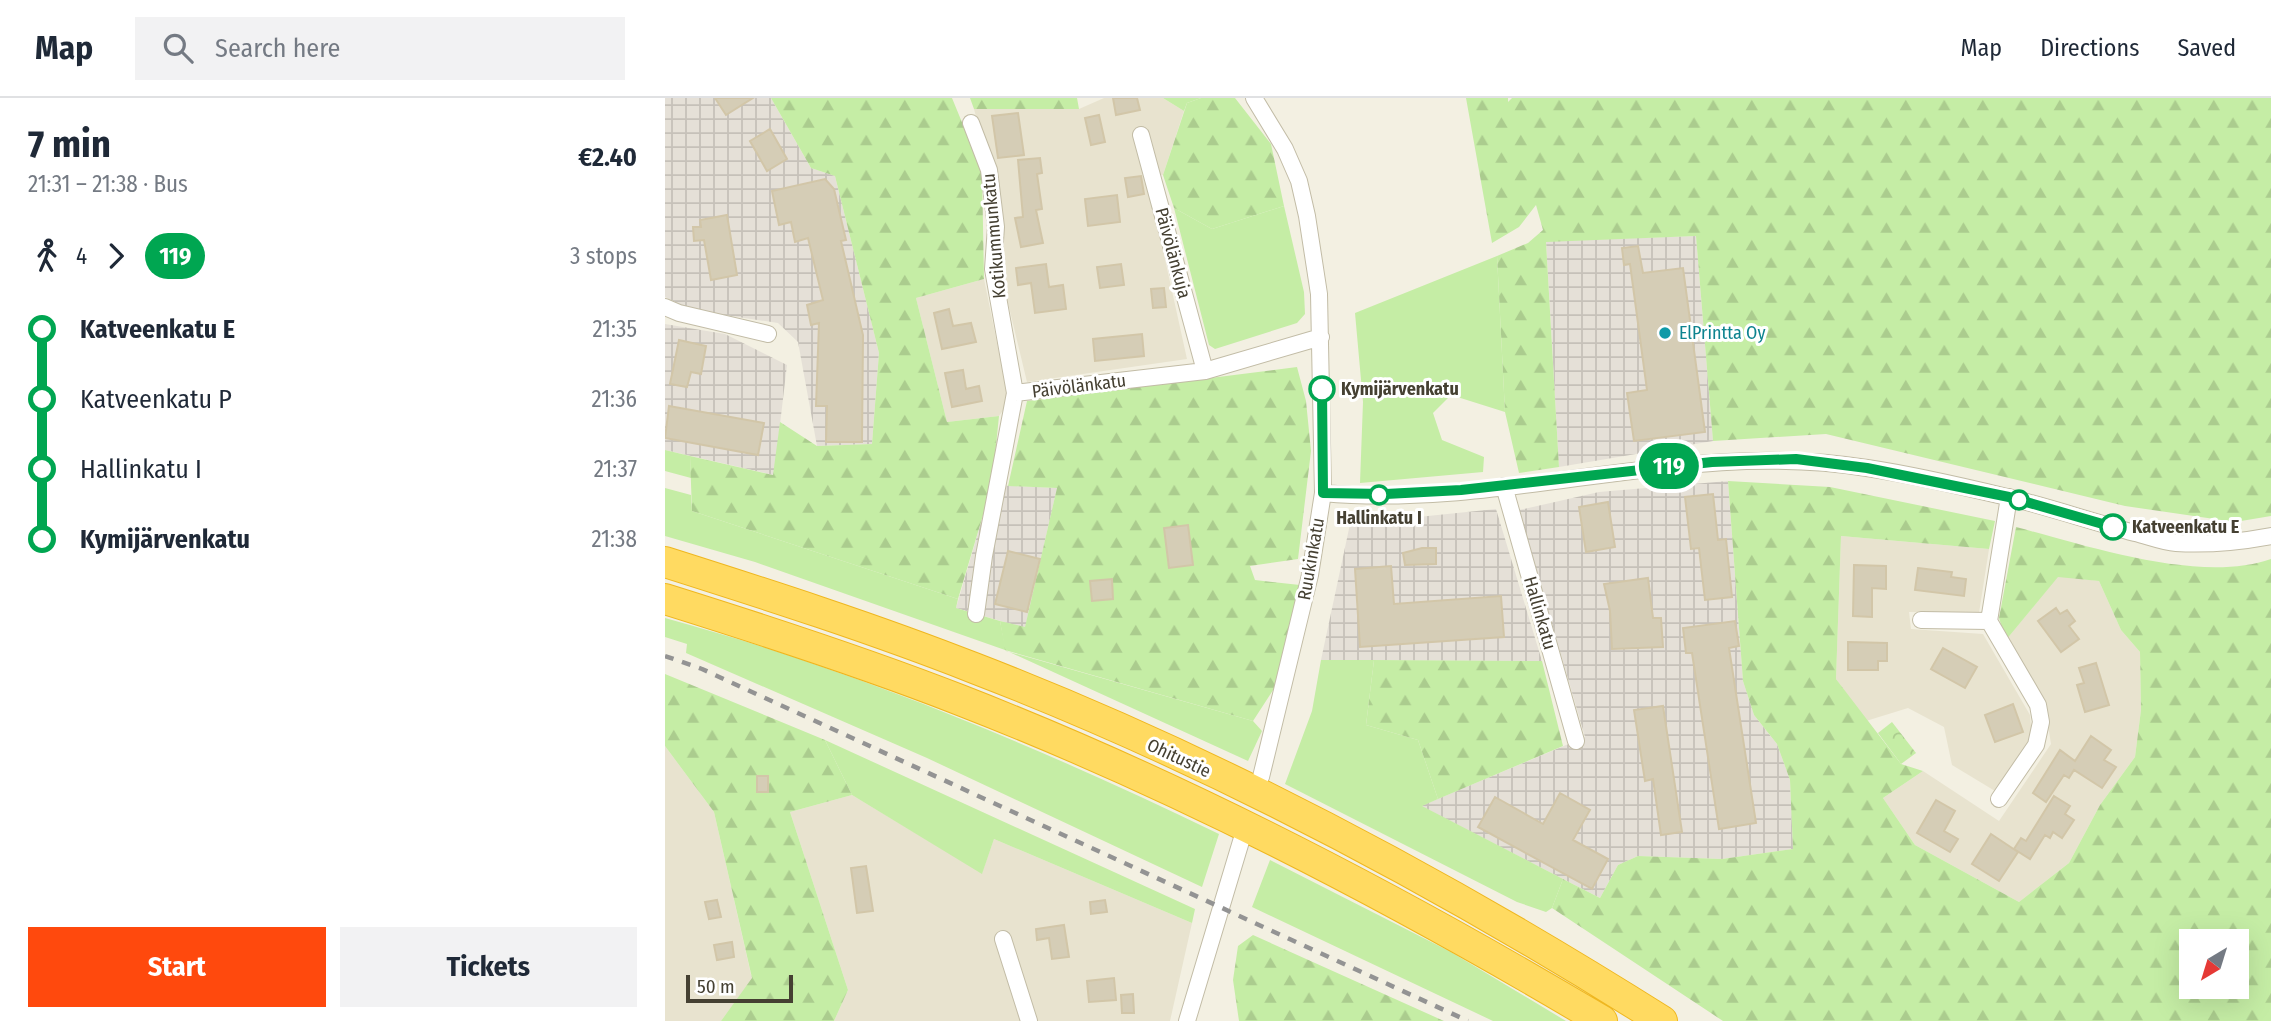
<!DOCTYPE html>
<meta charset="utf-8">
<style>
:root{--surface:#fff;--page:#f2f2f3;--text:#1f2937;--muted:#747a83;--line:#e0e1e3;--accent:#ff490d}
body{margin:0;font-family:"Fira Sans Condensed",sans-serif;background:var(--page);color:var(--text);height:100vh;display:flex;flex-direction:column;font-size:26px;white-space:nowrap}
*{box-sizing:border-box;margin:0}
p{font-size:23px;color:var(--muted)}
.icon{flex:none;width:38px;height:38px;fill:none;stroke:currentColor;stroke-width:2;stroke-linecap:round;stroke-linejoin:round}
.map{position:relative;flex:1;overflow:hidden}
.panel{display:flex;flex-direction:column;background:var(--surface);width:665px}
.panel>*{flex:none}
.badge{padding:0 14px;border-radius:23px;font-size:24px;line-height:46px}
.needle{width:46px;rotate:218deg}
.buttons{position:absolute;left:1514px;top:831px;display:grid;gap:14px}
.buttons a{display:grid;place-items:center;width:70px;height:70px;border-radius:0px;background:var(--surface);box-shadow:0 7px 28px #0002;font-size:35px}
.scale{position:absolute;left:21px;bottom:18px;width:107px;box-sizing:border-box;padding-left:7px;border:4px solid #454032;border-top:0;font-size:19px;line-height:24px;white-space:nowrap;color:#454032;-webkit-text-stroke:5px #fff;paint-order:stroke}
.map>.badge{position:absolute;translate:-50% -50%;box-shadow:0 0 0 4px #fff}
.legs{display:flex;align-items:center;gap:10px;height:77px;padding:0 28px;font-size:23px}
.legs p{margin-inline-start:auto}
.head{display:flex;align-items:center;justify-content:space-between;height:119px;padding:0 28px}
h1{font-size:38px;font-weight:700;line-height:52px}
.primary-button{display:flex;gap:14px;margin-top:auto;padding:14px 28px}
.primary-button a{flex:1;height:80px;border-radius:0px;background:var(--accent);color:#fff;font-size:28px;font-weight:700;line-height:80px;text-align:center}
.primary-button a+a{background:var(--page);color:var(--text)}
ul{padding:0 28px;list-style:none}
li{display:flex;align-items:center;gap:24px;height:70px;font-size:26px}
li i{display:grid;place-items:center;width:10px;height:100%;margin:0 9px;background:currentColor}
li i::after{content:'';width:18px;height:18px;margin:-9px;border:5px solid;border-radius:50%;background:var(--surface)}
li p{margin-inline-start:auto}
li:first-child i{background:linear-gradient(#0000 50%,currentColor 0)}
li:last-child i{background:linear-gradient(currentColor 50%,#0000 0)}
header{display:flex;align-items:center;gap:42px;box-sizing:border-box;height:98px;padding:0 35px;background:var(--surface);border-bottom:2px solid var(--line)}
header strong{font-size:33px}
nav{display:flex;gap:38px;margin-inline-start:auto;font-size:24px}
.search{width:490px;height:63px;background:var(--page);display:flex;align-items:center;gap:18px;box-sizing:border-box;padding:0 24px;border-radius:0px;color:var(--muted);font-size:26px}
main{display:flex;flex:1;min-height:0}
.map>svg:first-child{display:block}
.residential{fill:#e8e3cf}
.industrial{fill:url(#industrial-grid)}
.grass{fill:#c5eda5}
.forest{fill:url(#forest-firs);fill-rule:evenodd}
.park{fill:url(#park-crowns)}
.building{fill:#d5cdb6;stroke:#d2c6a8;stroke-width:2}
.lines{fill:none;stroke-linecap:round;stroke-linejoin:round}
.minor-casing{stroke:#c2bca6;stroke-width:18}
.motorway-casing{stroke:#efb720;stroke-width:32}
.minor{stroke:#fff;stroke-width:16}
.motorway{stroke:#ffda61;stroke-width:30}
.rail{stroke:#939393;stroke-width:4.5;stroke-dasharray:9 9;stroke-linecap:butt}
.line-1-casing{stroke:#fff;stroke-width:16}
.line-1{stroke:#00a651;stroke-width:10}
.culture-dot{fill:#0f9aa8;stroke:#fff;stroke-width:2.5}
.stop-1-dot{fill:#fff;stroke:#00a651;stroke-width:3.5}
.labels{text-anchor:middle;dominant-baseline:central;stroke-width:6;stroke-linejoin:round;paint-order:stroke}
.street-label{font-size:18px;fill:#454032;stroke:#fff}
.culture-label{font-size:18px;fill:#0d838f;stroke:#fff;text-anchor:start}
.stop-label{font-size:18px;font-weight:bold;fill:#454032;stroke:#fff;text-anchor:start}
</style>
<header>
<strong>Map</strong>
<div class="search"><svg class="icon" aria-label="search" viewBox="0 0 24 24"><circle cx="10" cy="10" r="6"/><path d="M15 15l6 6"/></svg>Search here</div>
<nav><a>Map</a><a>Directions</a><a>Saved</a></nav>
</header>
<main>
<section class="panel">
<div class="head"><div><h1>7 min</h1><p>21:31 – 21:38 · Bus</p></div><b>€2.40</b></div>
<div class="legs"><svg class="icon" aria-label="walk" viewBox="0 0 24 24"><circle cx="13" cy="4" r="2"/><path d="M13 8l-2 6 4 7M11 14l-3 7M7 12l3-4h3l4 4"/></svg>4<svg class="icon" aria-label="forward" viewBox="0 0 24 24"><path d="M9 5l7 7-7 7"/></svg><b class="badge" style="background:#00a651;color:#fff">119</b><p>3 stops</p></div>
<ul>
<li><i style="color:#00a651"></i><b>Katveenkatu E</b><p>21:35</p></li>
<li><i style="color:#00a651"></i><span>Katveenkatu P</span><p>21:36</p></li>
<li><i style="color:#00a651"></i><span>Hallinkatu I</span><p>21:37</p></li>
<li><i style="color:#00a651"></i><b>Kymijärvenkatu</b><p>21:38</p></li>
</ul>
<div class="primary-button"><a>Start</a><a>Tickets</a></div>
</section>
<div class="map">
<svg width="1606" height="923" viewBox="0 0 1606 923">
<defs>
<pattern id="industrial-grid" width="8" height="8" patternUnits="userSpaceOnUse" patternTransform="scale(1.75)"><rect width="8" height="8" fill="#e5e0d7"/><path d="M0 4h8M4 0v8" fill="none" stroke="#c6c1b9"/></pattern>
<pattern id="forest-firs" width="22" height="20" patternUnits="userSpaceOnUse" patternTransform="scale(1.75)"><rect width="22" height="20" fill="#c5eda5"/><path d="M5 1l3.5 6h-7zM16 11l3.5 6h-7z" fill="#abcc8e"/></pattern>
<pattern id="park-crowns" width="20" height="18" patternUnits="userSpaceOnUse" patternTransform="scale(1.75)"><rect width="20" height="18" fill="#c5eda5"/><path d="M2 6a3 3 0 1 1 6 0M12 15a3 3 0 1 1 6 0" fill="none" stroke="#abcc8e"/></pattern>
</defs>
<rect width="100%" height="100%" fill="#f3f0e2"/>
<path class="residential" d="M439,0h59l21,13 -21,64 -17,-2 41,186 -160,23 -26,-108 3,-50 -30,-115h105z
M319,181l25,123 -10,14 -52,6 -31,-124z
M1176,438l148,13 -10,64 -70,-1 2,17 72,5 47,81 2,22 -37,54 -43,-26 -8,-38 -36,-19 -42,13 -30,-42z
M1393,478l41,5 22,49 19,22 1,58 -6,47 -35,48 -31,58 -50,39 -104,-57 -32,-47 40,-27 76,50 52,-77 -7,-44 -38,-60z
M0,648l49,66 38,167 -31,42h-56z
M187,697l130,78 12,-34 198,84 -22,98h-336l14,-31 -58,-178z"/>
<path class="industrial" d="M0,0h106l40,70 24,8 44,177 -7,91 -55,2 -19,-104 -20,-19 -86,-13 -27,-13z
M1031,138l17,205 -154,26 -13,-226z
M0,226l60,10 62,31 -13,110 -109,-25z
M1063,383l15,200 11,34 23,29 13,36 3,69 -71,10 -84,-3 -20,9 -18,33 -179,-92 164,-69 -66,-227 80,-18z
M327,387l65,3 -32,140 -69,-20z
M831,411l46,152 -221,-1 29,-136z"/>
<path class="grass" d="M498,0h38l-14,5 -3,8z
M619,108l20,86 1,22 -8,9 -82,26 -6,-4 -35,-137 38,21z
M832,158l8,156 -54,-17 -18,18 9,27 42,17 -1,15 -123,11 3,-81 -8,-89z
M0,352l25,6 1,22 -26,-7z
M0,390l26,7 1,16 266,88 -2,9 44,13 6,30 247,70 9,10 -14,30 -243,-111 -250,-88 -90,-26z
M0,520c191,52 376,130 554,216l-17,53 -275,-129 -241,-105 1,-9 -22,-7z
M656,562h53l-8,65 52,15 20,59 -16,7 141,73 -11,29 -6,4 -29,-10 -232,-118 27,-73z
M160,642l370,169 -3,14 -198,-84 -12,35 -130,-79z
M605,762l181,92 115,69h-73l-241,-114z"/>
<path class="forest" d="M106,0h181l30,73 2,108 -68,19 31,124 52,-6 -7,69 -34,114 -266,-88 -2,-55 83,19 7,-53 37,24 55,-2 7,-91 -44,-177 -24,-8z
M305,0h107l2,11h-105z
M536,0h34l36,46 13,62 -72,23 -38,-21 -11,-33 24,-72z
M801,0h42v4l4,-4h759v418l-36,6 -110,-16 -299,-72 -113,7 -17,-205 -150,6 13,225 -40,6 -14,-61 -8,-156 31,-13 15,-13 -7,-25 -17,22 -27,16z
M632,269l9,34 5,50 -13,108 -48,7 5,14 45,5 -21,96 -26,40 -248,-71 -5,-29 25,6 32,-139 -49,-2 19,-85z
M1063,383l102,6 165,34 -6,28 -148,-13 -5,143 65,85 22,7 -40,27 32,47 104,57 50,-39 31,-58 35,-48 6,-47 -1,-58 -19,-22 -22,-49 -41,-4 -52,63 -7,-22 17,-91c72,19 184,57 255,32v462h-548l-171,-113 11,-29 37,19 18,-33 20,-9 84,3 71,-10 -3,-69 -13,-36 -23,-29 -11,-34zM1526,844h46v45h-46z
M709,562l168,1 21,85 -125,53 -20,-59 -52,-15z
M0,576l160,66 27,55 -62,17 58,178 -14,31h-113l31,-43 -38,-166 -49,-66z
M588,837l191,86h-205l-6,-41 5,-34z"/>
<path class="park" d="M1227,624l24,31 -15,11 -23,-31z"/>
<path class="building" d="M50,0h38l-27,17z
M448,0h24l3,12 -24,5z
M353,15l6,42 -26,3 -6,-42z
M434,17l6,27 -14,3 -6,-27z
M105,31l17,30 -20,12 -17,-30z
M375,60l2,15 -5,1 5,35 -6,1 7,33 -22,4 -6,-29 8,-1 -5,-57z
M476,78l3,18 -16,3 -3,-19z
M160,81l9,10 12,51 -5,1 22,94 -1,107h-36l1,-36h-11l3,-83 -8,2 -4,-20 16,-5 -15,-62 -13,4 -4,-20 -12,3 -7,-34z
M452,97l3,27 -32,4 -3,-27z
M62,117l10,60 -26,5 -7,-40 -10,1 -1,-14h8l-1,-7z
M973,148l5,27 40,-5 22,164 -71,9 -7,-48 20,-3 -17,-126 -6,1 -2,-17z
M381,166l3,23 14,-2 3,24 -31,4 -4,-30 -13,2 -2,-17z
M456,166l3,21 -24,3 -3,-21z
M499,190l2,19 -13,1 -2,-19z
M284,211l4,17 18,-3 5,19 -34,7 -8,-36z
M477,236l2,22 -49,5 -2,-22z
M14,242l27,6 -5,28 -10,-2 -4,15 -17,-3z
M298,272l3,19 13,-3 3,15 -30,6 -7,-34z
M4,308l95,17 -6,32 -93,-17z
M1048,396l5,46 8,-1 6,58 -27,3 -6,-52 -8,1 -6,-52z
M943,404l7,45 -29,5 -7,-45z
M523,427l5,40 -24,3 -5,-40z
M757,450h14v16l-31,1 -2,-12z
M343,453l32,8 -13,53 -32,-8z
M1189,467l32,1v23l-14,-1v29l-19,-1z
M726,468l3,38 107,-8 3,41 -144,10 -5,-78z
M1253,470l34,4 -1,5 15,2 -2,17 -49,-6z
M983,480l5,40h8l2,29 -51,2 -2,-38 -6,-27z
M447,481l1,20 -21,2 -2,-20z
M1391,510l4,6 7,-4 8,11 -6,5 10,13 -18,13 -23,-31z
M1070,523l4,25 -10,2 27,175 -37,6 -27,-176h-6l-3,-25z
M1183,544l39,1v18h-9v9h-30z
M1278,550l34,19 -12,21 -34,-19z
M1431,565l13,42 -24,7 -8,-27 7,-2 -5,-15z
M1348,606l10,28 -28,10 -10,-27z
M998,608l19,126 -21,3 -8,-56 -8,2 -11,-71z
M1426,638l20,14 -7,10 12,7 -14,21 -28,-18 -5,8 -5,-3 -18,27 -13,-9 27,-43 15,11z
M92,678h11v16h-11z
M895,695l30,17 -17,30 35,19 -16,30 -114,-62 17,-30 48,27z
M1389,698l16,10 -5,8 9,6 -12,18 -9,-6 -3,6 -5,-3 -15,24 -16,-10 7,-11 5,3z
M1271,702l19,11 -11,20 14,8 -8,13 -33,-19z
M1326,736l27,18 -19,29 -27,-17z
M201,768l7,45 -16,2 -6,-45z
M52,802l4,17 -12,2 -4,-17z
M440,802l2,12 -16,2 -1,-12z
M399,827l5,32 -17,2 -3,-21 -12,2 -1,-11z
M67,844l2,15 -17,3 -3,-15z
M449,880l2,22 -27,2 -2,-21z
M468,896l1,19h-12l-1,-18z"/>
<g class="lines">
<g class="minor-casing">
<path id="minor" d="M589,0l31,51 14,32 8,35 12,78 4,199 -13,82 -49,202
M306,25l18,47 7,57 -3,42 22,124
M476,37l64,236
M0,209l14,6 89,21
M839,388l72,255
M658,395c182,17 362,-55 544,-25 47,7 94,18 140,29 43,10 85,25 128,36 13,3 27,9 41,10 32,2 63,-1 95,-7
M311,516l8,-58 31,-163 190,-22 116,-34
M1256,522l68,1
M1334,701l37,-54 5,-23 -3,-17 -49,-84 20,-124
M338,841l26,82
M522,923l55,-183"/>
</g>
<g class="motorway-casing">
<path id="motorway" d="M0,464c104,33 207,66 309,106 239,92 471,216 688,353
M0,501c99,31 198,63 295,101 224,87 436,198 642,321"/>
</g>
<use href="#minor" class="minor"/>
<use href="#motorway" class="motorway"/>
<path class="rail" d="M0,558l37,13 766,352"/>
</g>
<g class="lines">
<g class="line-1-casing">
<path id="line-1" d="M657,291l1,104 63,1 75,-4 251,-28 84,-3 71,9 142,29 104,30"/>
</g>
<use href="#line-1" class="line-1"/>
</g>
<circle class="culture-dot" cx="1000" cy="235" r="7"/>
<g class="stop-1-dot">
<circle cx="657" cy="291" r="12"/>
<circle cx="714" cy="397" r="9"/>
<circle cx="1354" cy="402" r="9"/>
<circle cx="1448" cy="429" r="12"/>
</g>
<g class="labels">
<g class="street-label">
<text transform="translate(329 138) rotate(-95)">Kotikummunkatu</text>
<text transform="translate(508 155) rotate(75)">Päivölänkuja</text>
<text transform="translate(414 288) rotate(-7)">Päivölänkatu</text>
<text transform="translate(646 461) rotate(-80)">Ruukinkatu</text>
<text transform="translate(875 515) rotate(74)">Hallinkatu</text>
<text transform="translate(514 660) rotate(25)">Ohitustie</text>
</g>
<g class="culture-label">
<text x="1014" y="235">ElPrintta Oy</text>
</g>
<g class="stop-label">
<text x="676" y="291">Kymijärvenkatu</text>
<text x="714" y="420" text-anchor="middle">Hallinkatu I</text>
<text x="1467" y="429">Katveenkatu E</text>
</g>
</g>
</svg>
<div class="buttons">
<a><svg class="needle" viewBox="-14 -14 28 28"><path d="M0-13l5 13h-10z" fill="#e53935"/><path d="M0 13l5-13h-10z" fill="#747a83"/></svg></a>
</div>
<div class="scale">50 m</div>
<b class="badge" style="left:1004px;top:368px;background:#00a651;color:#fff">119</b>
</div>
</main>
